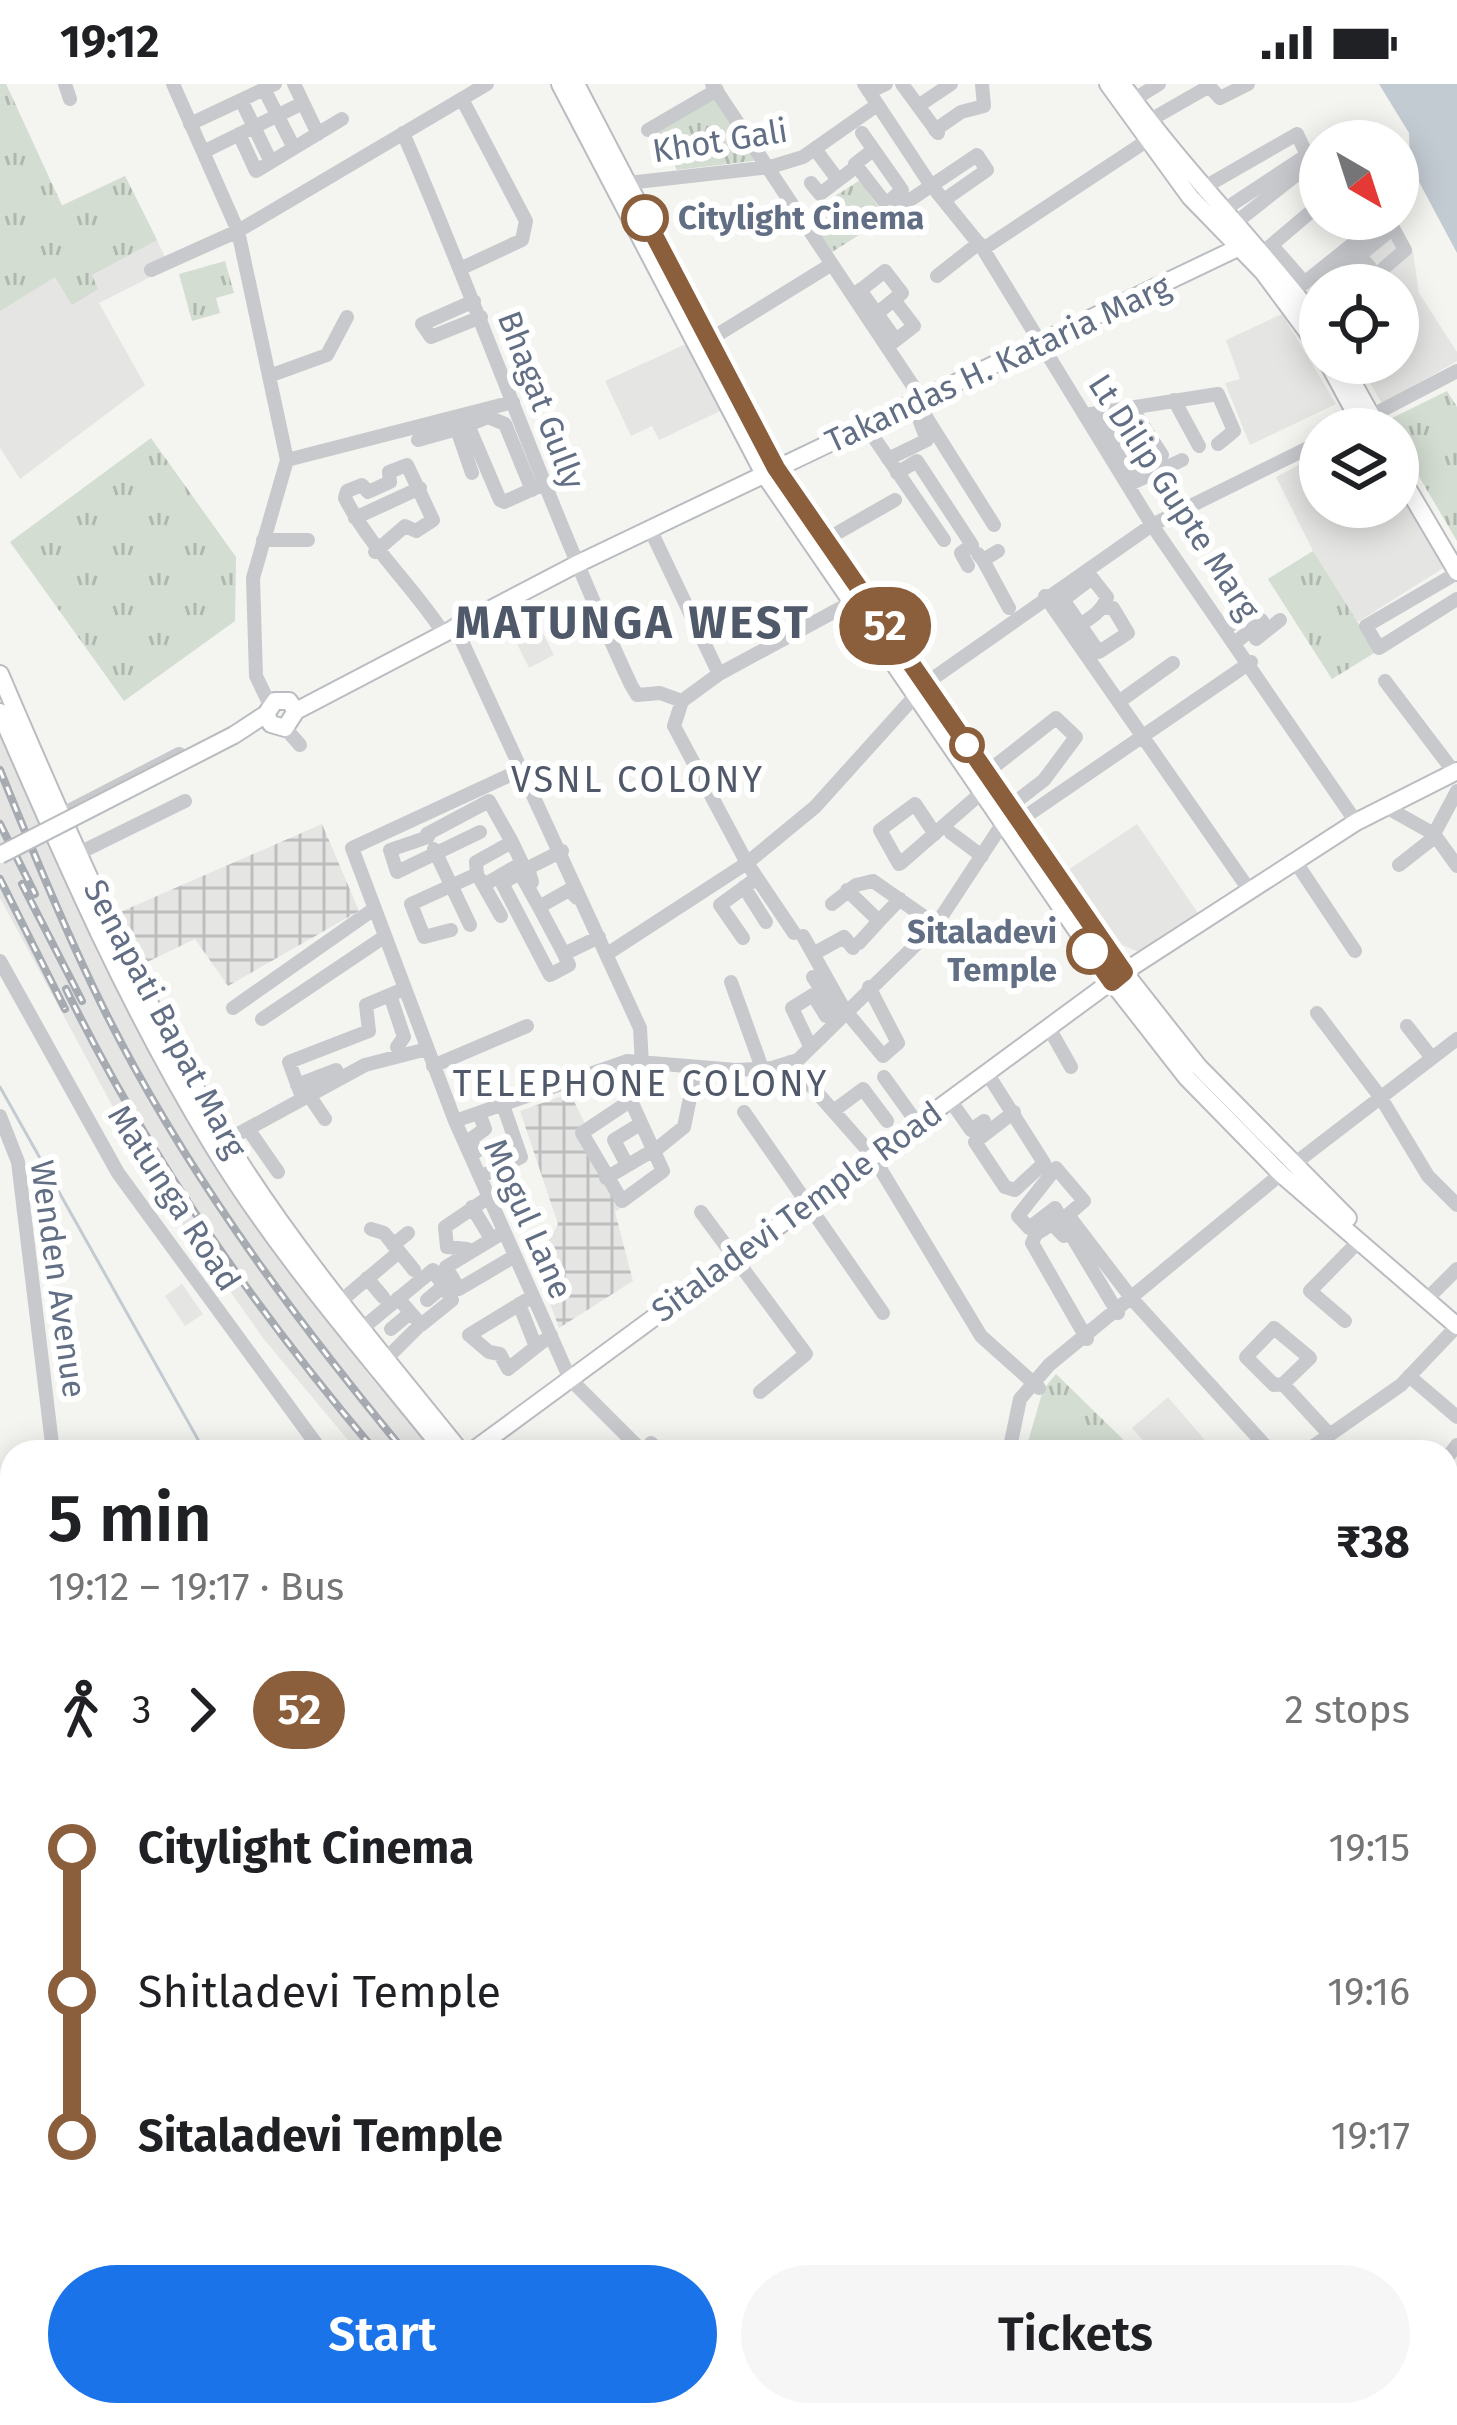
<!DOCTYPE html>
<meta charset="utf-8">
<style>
:root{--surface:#fff;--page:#f6f6f6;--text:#202124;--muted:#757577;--accent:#1a73e8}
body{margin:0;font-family:"Fira Sans",sans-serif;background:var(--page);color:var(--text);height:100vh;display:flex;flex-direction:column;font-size:45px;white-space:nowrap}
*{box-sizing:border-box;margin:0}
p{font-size:39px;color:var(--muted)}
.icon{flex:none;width:66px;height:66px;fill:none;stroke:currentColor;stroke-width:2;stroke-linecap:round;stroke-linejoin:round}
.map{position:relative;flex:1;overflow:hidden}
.sheet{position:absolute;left:0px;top:1356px;width:1458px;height:987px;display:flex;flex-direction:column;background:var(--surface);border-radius:36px 36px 0 0;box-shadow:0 6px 30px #0003}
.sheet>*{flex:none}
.badge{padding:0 24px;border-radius:39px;font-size:42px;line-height:78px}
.needle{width:78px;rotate:141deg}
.controls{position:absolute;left:1299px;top:36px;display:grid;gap:24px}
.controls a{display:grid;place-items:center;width:120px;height:120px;border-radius:50%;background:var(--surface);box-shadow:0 6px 30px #0003;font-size:60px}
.map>.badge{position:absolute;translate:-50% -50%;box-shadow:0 0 0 6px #fff}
.legs{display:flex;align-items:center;gap:18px;height:132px;padding:0 48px;font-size:39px}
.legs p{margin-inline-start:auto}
.summary{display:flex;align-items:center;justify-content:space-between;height:204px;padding:0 48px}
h1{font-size:66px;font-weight:600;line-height:90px}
.action{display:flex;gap:24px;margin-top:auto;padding:24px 48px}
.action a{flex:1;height:138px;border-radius:72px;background:var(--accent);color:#fff;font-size:48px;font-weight:600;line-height:138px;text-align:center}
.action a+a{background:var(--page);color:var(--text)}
ul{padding:0 48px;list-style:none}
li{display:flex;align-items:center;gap:42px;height:144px;font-size:45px}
li i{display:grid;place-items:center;width:18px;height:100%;margin:0 15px;background:currentColor}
li i::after{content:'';width:30px;height:30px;margin:-15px;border:9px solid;border-radius:50%;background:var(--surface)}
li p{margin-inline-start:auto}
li:first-child i{background:linear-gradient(#0000 50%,currentColor 0)}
li:last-child i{background:linear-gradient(currentColor 50%,#0000 0)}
.status{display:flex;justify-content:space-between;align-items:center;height:84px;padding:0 60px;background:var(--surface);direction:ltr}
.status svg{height:33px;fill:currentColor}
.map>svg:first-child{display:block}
.built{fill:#e5e5e4}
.industrial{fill:url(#industrial-grid)}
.grass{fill:url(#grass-tufts)}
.cemetery{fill:url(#cemetery-stones)}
.water{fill:#c3cbd2}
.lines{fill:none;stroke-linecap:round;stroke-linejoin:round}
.stream{stroke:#c3cbd2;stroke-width:3}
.minor-tunnel{stroke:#cfd3d5;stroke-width:14;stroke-dasharray:14 7;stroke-linecap:butt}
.major-casing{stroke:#b9bcc0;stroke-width:20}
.minor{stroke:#c7c9cd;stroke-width:14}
.major{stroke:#fff;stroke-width:16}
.rail-casing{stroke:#a6aab1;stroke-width:8}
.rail{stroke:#fff;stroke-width:3;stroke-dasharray:9;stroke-linecap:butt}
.major-bridge-casing{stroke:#b9bcc0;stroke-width:20;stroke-linecap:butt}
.major-bridge{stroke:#fff;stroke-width:16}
.line-1-casing{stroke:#fff;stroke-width:27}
.line-1{stroke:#8b5e3c;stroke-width:18}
.stop-1-dot{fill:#fff;stroke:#8b5e3c;stroke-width:6}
.labels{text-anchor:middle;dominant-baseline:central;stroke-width:12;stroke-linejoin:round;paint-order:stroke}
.street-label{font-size:33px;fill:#616e84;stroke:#fff}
.stop-label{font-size:33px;font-weight:bold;fill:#616e84;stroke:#fff;text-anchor:start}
.neighbourhood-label{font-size:36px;letter-spacing:3px;fill:#505969;stroke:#fff}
.district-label{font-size:45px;font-weight:bold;letter-spacing:3px;fill:#505969;stroke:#fff}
</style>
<div class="status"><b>19:12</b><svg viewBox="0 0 49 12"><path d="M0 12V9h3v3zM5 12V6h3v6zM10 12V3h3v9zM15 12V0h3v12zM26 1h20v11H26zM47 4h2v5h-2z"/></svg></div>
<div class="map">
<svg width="1457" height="2341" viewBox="0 0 1457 2341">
<defs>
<pattern id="industrial-grid" width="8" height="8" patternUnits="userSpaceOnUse" patternTransform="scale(3)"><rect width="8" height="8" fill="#e5e5e4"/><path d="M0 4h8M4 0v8" fill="none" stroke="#bdbebe"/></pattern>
<pattern id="grass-tufts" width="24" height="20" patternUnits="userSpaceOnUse" patternTransform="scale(3)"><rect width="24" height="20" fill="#d3ddd1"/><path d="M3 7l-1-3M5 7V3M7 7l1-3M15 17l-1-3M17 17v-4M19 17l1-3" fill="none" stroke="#afb7af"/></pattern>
<pattern id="cemetery-stones" width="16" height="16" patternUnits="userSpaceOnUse" patternTransform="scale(3)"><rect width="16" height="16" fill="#d3ddd1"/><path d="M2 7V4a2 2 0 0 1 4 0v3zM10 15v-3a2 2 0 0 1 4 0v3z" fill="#afb7af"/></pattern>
</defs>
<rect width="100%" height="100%" fill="#f4f5f0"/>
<path class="built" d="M0,0h6l56,121 63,-29 45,91 -71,36 46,82 -125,94 -20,-31z
M1393,135l20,33 6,41 38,59v9l-75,43 -23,-41h39v-78h-78v21l-16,-21z
M1282,230l54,90 -86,41 -25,-62 15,-4 -14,-39z
M699,254l32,68 -72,34 -7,-14 -21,10 -26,-55z
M1320,370v53h78v-17l47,77 -87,55 -26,57 -64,-100 45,-28 -37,-74z
M535,533l19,38 -25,13 -19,-38z
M0,648l296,545 75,101 66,74h-79l-95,-114 -108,-153 -155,-287z
M1137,740l63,92 -61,36 -24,-10 -50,-70z
M182,1200l21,30 -18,12 -20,-30z
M1168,1313l47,55h-62l-21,-24z
M1446,1438l11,10v68l-11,22z
M1446,2095l11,4v81l-11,-5z"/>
<path class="industrial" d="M322,740l37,87 -131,75 -33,-47 -52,25 -25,-51z
M570,1009l55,112 -10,7 18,69 -74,47 -23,-64 22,-40 -38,-113z
M0,2102l12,83v87l-12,2z"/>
<path class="grass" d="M0,0h6l56,122 63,-30 32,64 -65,35 6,14 -26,16 -17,-28 -55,34z
M714,12l47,64 -84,10 -21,-40z
M860,96l26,38 -57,36 -26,-37z
M225,177l9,32 -18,5 4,15 -28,8 -13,-47z
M1447,307l10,16v134l-59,-100v-12l-12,-8z
M151,354l85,119 -1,64 -111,80 -114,-159z
M1313,467l63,101 -44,27 -64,-100z
M1056,1290l80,78h-111l18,-62z"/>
<path class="cemetery" d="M1446,1682l11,15v194l-11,-16z"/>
<path class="water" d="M1379,0h78v169l-47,-88 -1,-32z"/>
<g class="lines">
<path class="stream" d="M0,1003l205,365
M766,2331l55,10"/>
<path class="minor-tunnel" d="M1310,215l10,-10"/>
<g class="major-casing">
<path id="major" d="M560,0l204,390 348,508 75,96 94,96 176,152
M576,0l200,384 348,504 74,94 150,152
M1108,0l82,113 73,75 57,77
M1122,0c61,86 135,158 198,241
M1328,279l32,59 11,5
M1342,279l29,52 1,14
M1398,388l59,100
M0,590c68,158 136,319 226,466 67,110 155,212 235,312
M0,628c64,147 129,297 213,434 66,109 153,207 232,306
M266,630l5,10 14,4 11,-17 279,-146 675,-323
M234,651l32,-21 9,-13h14l7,10
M471,1368l653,-480 232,-150 101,-51
M0,2016l12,26
M0,2046l12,44
M1446,2064l11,5
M1446,2083l11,6
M0,2298l12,-3
M0,2310l12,-2
M42,2331l2,10
M608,2331l58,10
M667,2331l62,10"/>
</g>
<path class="minor" d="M65,0l5,15
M173,0l65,147 49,229 -34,118 3,98 14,29
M294,0l24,50
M712,0l209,314
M864,0l64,97 55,68 169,276 204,297
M902,0l36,49
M1207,0l13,14 28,-14
M264,5l30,59
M869,8l17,-8
M462,15l64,122 -4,19 -60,28
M241,16l30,62
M1128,19l31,-19
M918,22l33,-22
M1145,39l63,-36
M190,40l85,-40
M648,46l69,-40
M935,46l26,-18 23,-6 -2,-22
M403,49c80,183 144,372 228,552l6,10 23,-2 22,8
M862,49l40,57 -16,14 -31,-40 18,-14
M239,50l17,37 86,-52
M815,65l23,31
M203,68l100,-49
M628,99l142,-16 33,-10 74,-52
M811,99l9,11 37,-28
M1196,108l101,-58 10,21 -88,58
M901,122l76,-51 10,15 -43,30
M1234,140l86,-68
M983,165l171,-113
M1276,166l28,32
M1262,169l58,-49
M1358,169l14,17
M151,186l87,-39 249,-147
M937,192l42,-33
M1324,201l69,-57 12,22 -21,18
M860,206l36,50
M1294,207l90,-72
M853,212l32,-25 17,22 -33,27
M474,217l-52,23 9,13 50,-20
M709,256l123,-76
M887,263l27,-21 -20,-26
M269,292l58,-21 20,-38
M1174,316l25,46
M916,317l78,124
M1131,323l31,48
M1098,328l36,59
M1085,331l133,-21 16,37 -16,13
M453,334l19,55
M866,342l78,114
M1346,345l111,-58
M418,356l39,-11
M888,375l39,-19 -8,-21
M287,376l226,-58
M897,389l20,-12 55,84 -11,8 7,13
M1128,401l54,-25
M532,406l-27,-66 -17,-7 -20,8 32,75 4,2 40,-18
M355,434l65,-30
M650,445l69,145
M263,456h45
M825,456l70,-40
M375,468l30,-26 11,5 17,-11 -26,-55 -18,7 1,10 -22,10 -6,-7 -15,6 -2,7c26,51 66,86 97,133
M978,470l5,6 15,-9
M983,476l26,48
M1457,489l-91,53 13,22 78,-49
M1045,512l205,295
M852,518l-133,72 -37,27 -8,25 73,137 68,-56 101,-112
M454,540l186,404 2,37
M1226,544l24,-17 12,10 -26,21
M1070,547c15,-10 32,-17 37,-34l-15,-19 -29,22c13,17 23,35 36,52l29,-19 -15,-25h-9
M1256,555l24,-19
M1385,597l69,91
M925,600l227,-159 168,-83
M1120,617l53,-38
M285,644l15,17
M525,684l-173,80 103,273 115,258 73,73
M986,689l70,-55 20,19 -32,43 -35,27
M1386,723l48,27 23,32
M55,734l124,-64
M1019,737l232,-159
M951,749l31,23
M427,750l62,-33 23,41 -36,20 1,12 -66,30 13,33 27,-7
M935,750l-20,-30 -35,26 19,34 2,-1 79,-69
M1434,750l23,-43
M428,753l-38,13 7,22 83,-40
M434,765l36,76
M71,773l114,-56
M1295,777l60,90
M1399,781l37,-29
M480,795l21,37
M532,798l-4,-14 34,-17
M484,801l38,-22 -10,-21
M744,803l22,35
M847,806l32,31 21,-22
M577,814l-8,-8 -30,17 25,47 35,-17
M832,820l24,-19 17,-4 63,44
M539,823l-19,-34 -18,10 48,92 19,-10 -5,-11
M803,852l41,73 39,47 15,-13 -29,-56
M743,854l-23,-33 37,-27
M859,859l20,-22
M607,870l140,-91 47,70
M813,870l31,-17 9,11
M0,877l118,212 204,279
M813,893l25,39
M731,898l31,86
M390,911l14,42 -7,10
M233,924l141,-99
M1317,929l64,85 47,78 29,29
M262,935l122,-82
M1407,942l25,32
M1049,944l22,39
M810,962l-18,-38 21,-13 13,21
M790,978l82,93 109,181 58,52
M433,982l94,-40
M615,982l48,105 -41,30 -40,-68 48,-32
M987,989l57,90 -29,27 -10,-3 -30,-45 39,-30
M884,993l33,46
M297,1001l39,-15
M308,1010l17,25
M302,1013l-13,-35 80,-31 -3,-26 38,-16
M950,1016l21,30 13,-9
M836,1025l27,-20 24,32
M744,1028l139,201
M0,1032l18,46 35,290
M455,1037l172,-60 109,9 36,-2 26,-8 138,-135 65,-99
M248,1045l30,43
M218,1061l147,-80 62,-16
M658,1064l26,-21 12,-58
M476,1068l-5,-13 14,-10 -6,-16
M627,1081l-13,-25 26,-16
M480,1093l41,-20 -18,-52
M606,1094l46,-27
M472,1123l17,28
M701,1128l105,142 -46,38
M1068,1131l65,85 138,152
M1062,1136l22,-19 -28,-33 -38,48 11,12 26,-20 63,105
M371,1145l13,4 30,37
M504,1148l-58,35 13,22 56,-33
M1064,1152l-12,-12 -16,10 -4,9 55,96
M393,1161l15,-12
M467,1165l-20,-2 -2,-20 44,-30
M367,1194l16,19
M1433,1209l24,-24
M533,1212l-64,39 20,17 11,2 8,15 43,-34
M342,1216l57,-48
M427,1216l18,-15
M519,1220l17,43
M1345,1237l-35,-30 48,-49
M391,1245l19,-16
M354,1251l79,-65 19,30 -31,25 -23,-27
M386,1275l34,-34
M1409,1292l48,41
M1283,1300l27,-26 -36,-30 -28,29 28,28 9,-1 46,50
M651,1359l9,9
M1009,1368l11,-53 29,-34 232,-191 176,-135
M1305,1368l96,-67 56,-59
M1446,1375l11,-14
M1446,1426l11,9
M0,1523l12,-2
M1446,1567l11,5
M1446,1658l11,-23
M0,1778l12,-2
M0,1848l12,-1
M1446,1929l8,2
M0,1966l2,14
M1446,2278l11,-11
M1446,2295l11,12
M181,2331l4,10
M213,2331l4,10
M271,2331l1,10
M330,2331l2,10
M1315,2331l21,10
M1002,2335l1,-4
M1087,2341l3,-10
M1117,2341l2,-10
M1142,2341l3,-10
M1391,2341l11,-10"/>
<use href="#major" class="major"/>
<g class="rail-casing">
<path id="rail" d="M0,686c30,74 60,148 94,219 80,167 194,322 311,463
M0,740l35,70
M0,795l65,130
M22,800l60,117
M66,905c81,166 191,323 310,463
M0,1683l12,-3
M1446,2114l11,6
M1446,2136l11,5
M1446,2158l11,6"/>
</g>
<use href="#rail" class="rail"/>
<g class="major-bridge-casing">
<path id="major-bridge" d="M0,771l234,-120"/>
</g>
<use href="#major-bridge" class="major-bridge"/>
</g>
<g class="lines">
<g class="line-1-casing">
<path id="line-1" d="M645,134l131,250 348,504 -12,10 -22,-31"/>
</g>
<use href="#line-1" class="line-1"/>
</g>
<g class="stop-1-dot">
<circle cx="645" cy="134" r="21"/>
<circle cx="967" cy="661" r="15"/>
<circle cx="1090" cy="867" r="21"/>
</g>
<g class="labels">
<g class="street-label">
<text transform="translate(720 57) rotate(-9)">Khot Gali</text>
<text transform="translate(998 280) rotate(-25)">Takandas H. Kataria Marg</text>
<text transform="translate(541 316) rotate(69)">Bhagat Gully</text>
<text transform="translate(1174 413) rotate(57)">Lt Dilip Gupte Marg</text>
<text transform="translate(165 935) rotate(62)">Senapati Bapat Marg</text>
<text transform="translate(174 1114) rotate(57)">Matunga Road</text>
<text transform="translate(797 1128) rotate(-36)">Sitaladevi Temple Road</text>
<text transform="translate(528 1135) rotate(66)">Mogul Lane</text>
<text transform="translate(58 1195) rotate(82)">Wenden Avenue</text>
</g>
<g class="stop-label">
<text x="678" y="134">Citylight Cinema</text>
<text x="1057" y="848" text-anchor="end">Sitaladevi<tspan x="1057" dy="38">Temple</tspan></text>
</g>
<g class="neighbourhood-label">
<text x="638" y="696">VSNL COLONY</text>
<text x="641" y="1000">TELEPHONE COLONY</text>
</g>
<g class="district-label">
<text x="633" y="539">MATUNGA WEST</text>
</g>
</g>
</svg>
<div class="controls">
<a><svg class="needle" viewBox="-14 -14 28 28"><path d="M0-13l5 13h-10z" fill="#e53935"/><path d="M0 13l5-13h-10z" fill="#757577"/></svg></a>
<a><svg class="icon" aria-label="locate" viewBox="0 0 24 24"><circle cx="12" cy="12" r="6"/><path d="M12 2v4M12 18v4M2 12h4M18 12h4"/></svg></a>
<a><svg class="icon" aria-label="layers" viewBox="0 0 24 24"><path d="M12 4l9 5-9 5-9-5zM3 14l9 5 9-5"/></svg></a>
</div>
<b class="badge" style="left:885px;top:542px;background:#8b5e3c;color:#fff">52</b>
<section class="sheet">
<div class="summary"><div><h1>5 min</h1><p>19:12 – 19:17 · Bus</p></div><b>₹38</b></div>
<div class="legs"><svg class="icon" aria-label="walk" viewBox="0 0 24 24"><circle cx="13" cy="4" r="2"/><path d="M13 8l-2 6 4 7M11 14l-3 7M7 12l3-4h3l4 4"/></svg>3<svg class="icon" aria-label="forward" viewBox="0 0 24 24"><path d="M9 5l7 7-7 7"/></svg><b class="badge" style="background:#8b5e3c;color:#fff">52</b><p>2 stops</p></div>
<ul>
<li><i style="color:#8b5e3c"></i><b>Citylight Cinema</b><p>19:15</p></li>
<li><i style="color:#8b5e3c"></i><span>Shitladevi Temple</span><p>19:16</p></li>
<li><i style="color:#8b5e3c"></i><b>Sitaladevi Temple</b><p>19:17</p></li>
</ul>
<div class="action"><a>Start</a><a>Tickets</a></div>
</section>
</div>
